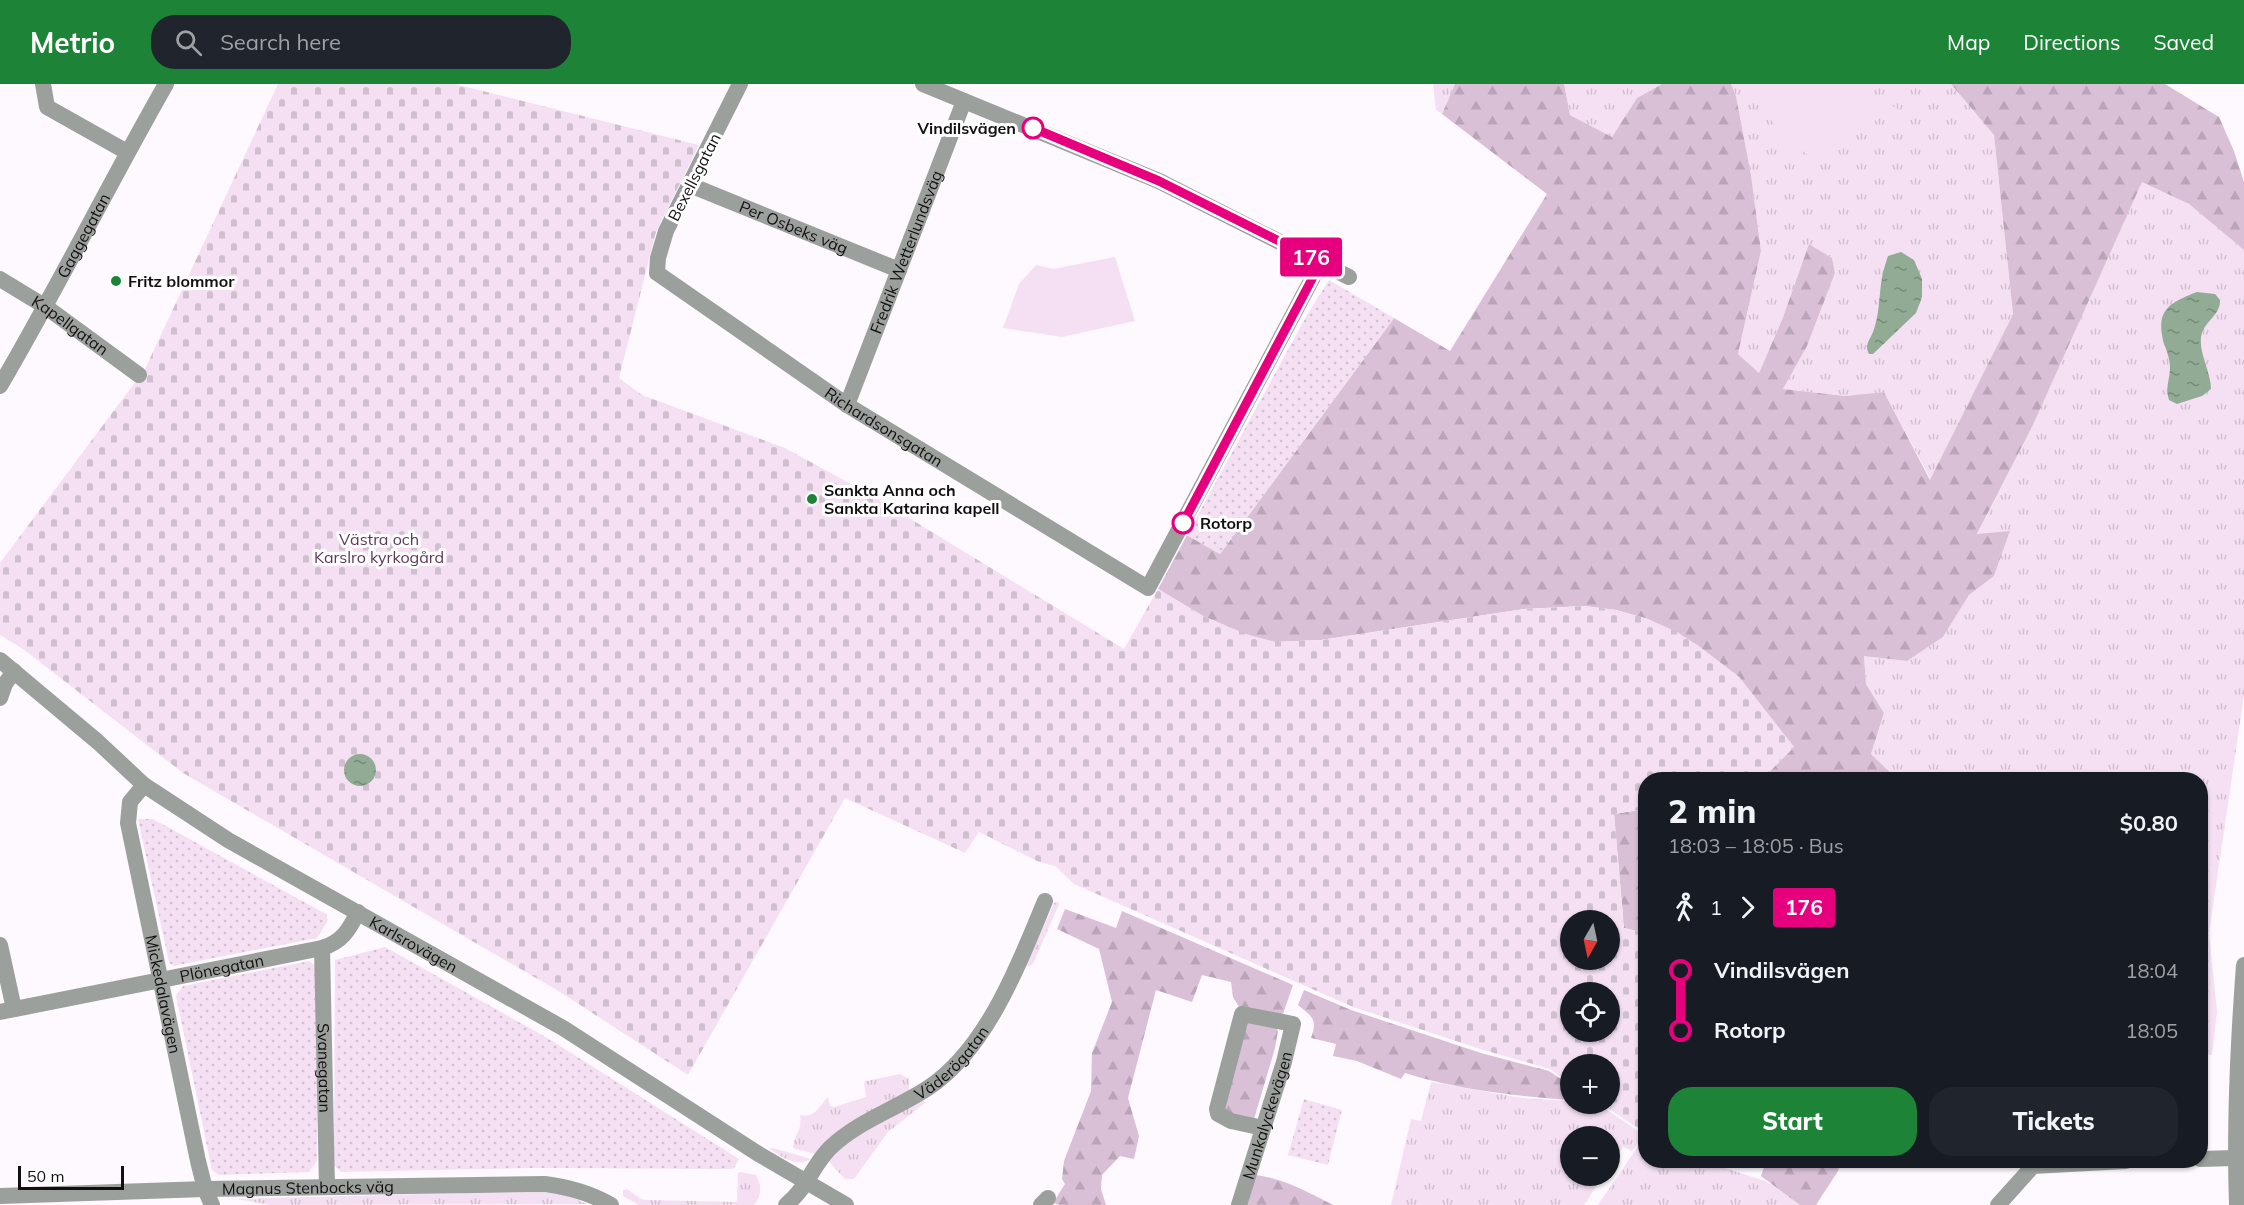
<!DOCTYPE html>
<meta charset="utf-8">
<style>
:root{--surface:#171b24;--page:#20242c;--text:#f1f3f6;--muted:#9ea1a6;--accent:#1d8337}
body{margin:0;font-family:Mulish,sans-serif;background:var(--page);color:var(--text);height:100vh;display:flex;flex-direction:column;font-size:22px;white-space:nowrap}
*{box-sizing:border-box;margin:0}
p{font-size:20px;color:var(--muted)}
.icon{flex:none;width:33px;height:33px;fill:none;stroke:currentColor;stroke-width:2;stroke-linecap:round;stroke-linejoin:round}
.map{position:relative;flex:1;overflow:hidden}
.sheet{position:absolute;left:1638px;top:688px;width:570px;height:396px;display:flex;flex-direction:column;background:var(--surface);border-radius:24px;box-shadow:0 2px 4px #0004}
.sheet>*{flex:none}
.badge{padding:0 12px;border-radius:4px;font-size:21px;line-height:39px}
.needle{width:39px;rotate:189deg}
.tools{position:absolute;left:1560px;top:826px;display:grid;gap:12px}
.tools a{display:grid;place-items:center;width:60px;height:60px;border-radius:50%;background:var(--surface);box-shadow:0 2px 4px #0004;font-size:30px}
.scale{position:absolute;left:18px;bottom:15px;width:106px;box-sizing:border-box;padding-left:6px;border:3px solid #120f11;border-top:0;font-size:16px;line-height:21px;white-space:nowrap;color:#120f11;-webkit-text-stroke:4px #fff;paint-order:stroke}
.map>.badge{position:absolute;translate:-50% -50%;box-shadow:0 0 0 3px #fff}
.legs{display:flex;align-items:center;gap:9px;height:66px;padding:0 30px;font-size:20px}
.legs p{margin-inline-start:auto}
.head{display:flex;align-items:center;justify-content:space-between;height:102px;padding:0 30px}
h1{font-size:33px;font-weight:800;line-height:45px}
.button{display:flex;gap:12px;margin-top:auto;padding:12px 30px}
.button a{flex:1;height:69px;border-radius:24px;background:var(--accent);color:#fff;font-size:24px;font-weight:800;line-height:69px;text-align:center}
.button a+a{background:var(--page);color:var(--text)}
ul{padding:0 30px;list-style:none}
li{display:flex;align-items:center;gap:21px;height:60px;font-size:22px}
li i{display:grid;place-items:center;width:9px;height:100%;margin:0 8px;background:currentColor}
li i::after{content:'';width:15px;height:15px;margin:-8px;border:4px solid;border-radius:50%;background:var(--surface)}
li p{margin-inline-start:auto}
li:first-child i{background:linear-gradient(#0000 50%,currentColor 0)}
li:last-child i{background:linear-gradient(currentColor 50%,#0000 0)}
header{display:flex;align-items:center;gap:36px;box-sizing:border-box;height:84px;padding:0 30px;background:var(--accent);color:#fff}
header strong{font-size:28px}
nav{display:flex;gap:33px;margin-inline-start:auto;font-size:21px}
.search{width:420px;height:54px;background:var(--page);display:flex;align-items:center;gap:15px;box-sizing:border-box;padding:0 21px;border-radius:24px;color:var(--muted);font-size:22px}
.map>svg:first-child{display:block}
.grass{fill:url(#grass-tufts)}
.forest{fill:url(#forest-firs)}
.cemetery{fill:url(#cemetery-stones);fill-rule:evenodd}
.park{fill:#f4e0f2}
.garden{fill:url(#garden-dots)}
.water{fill:url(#water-ripples)}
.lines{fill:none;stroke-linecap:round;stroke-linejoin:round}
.minor{stroke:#9ca09d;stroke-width:16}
.line-1-casing{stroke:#fff;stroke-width:14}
.line-1{stroke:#e6007e;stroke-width:9}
.stop-1-dot{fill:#fff;stroke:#e6007e;stroke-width:3}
.poi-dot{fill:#1d8337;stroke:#fff;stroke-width:2}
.labels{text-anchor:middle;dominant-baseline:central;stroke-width:6;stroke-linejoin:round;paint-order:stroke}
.stop-label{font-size:16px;font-weight:bold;fill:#120f11;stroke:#fff;text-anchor:end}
.street-label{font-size:16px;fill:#120f11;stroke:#fff}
.poi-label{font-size:16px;font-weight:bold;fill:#120f11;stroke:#fff;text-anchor:start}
.park-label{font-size:16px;fill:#5c3759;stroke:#fff}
</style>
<header>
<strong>Metrio</strong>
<div class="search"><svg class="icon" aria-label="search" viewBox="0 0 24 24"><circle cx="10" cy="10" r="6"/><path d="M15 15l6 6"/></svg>Search here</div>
<nav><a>Map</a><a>Directions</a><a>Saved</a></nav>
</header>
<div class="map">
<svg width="2244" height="1121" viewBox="0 0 2244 1121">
<defs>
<pattern id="grass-tufts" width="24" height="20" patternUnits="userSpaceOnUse" patternTransform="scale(1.5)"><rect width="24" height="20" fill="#f4e0f2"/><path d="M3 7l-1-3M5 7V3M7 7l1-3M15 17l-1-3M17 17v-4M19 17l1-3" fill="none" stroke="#d0bfce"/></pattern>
<pattern id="forest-firs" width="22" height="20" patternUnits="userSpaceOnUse" patternTransform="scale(1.5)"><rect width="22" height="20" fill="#dac0d7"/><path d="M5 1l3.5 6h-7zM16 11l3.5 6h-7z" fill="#baa4b8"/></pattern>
<pattern id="cemetery-stones" width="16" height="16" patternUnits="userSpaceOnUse" patternTransform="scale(1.5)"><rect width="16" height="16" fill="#f4e0f2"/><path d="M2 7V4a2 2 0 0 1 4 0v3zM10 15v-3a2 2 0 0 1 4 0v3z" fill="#d0bfce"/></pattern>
<pattern id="garden-dots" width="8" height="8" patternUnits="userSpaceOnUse" patternTransform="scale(1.5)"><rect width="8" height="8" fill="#f4e0f2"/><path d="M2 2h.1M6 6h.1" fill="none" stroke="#d0bfce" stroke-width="1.8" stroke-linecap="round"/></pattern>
<pattern id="water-ripples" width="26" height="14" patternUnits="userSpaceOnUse" patternTransform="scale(1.5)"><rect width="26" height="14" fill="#92ab94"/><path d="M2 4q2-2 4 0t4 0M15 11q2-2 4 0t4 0" fill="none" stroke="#768a77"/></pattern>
</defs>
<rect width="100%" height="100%" fill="#fef9fe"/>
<path class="grass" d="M1433,0h22l-13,30 -6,-4z
M1564,0h98l-25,14 -25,39 -42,-22z
M1731,0h220l43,51 19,179 -82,166 -47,-88 -39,4 -62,-7 24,-43 28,-73 -3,-15 -23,-14 -27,76 -23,53 -21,-19 23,-103 -10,-76 -15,-79z
M2142,97l47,23 55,46v445l-35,238 8,79 -5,43 -12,-2v-273h-302l-27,-26 13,-41 -18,-29 -2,-29 43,6 36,-24 26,-42 25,-19 16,-45 -33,4 56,-110z
M1058,818l1,2 -25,58 -5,5 -2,-2 27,-62z
M900,990l9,5v11l-94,64 -22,-6c0,-13 10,-17 7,-33 16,3 18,-8 28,-18l2,9 4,1 32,-10 -2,-14 2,-2z
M1431,998l91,16 48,3v3h28l46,31 -12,16 -9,-4 -13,20v-30h-40v39h33l-19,29h-193l20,-86 10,2z
M922,1016l4,2 -38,30 -34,47h-9l-16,-17c19,-31 63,-46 93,-62z
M1645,1052l1,25h57l62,20 11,6 24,18h-202z
M773,1064l38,11c-15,9 -28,-2 -42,-10z
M740,1088l16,3c6,10 6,21 -2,30h-115l-16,-9v-6l4,-1 14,10 5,1 89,2 2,-1 1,-28z
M463,1109h89l14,2 21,9 -317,1 -33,-6z"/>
<path class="forest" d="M1455,0h109l6,31 42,22 25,-39 25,-14h69l5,12 15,79 10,76 -23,103 21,19 23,-53 27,-76 23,14 3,15 -28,73 -24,43 62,7 39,-4 46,88 83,-166 -19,-179 -43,-51h214l54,33 15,34 10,31v68l-55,-46 -47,-22 -109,243 -56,109 33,-3 -16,45 -25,19 -26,42 -36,24 -43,-5 2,28 18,29 -13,41 27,26h-137l33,-33 -55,-70 -42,-32 -49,-26 -32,-9 -32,-4 -60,3 -203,31 -46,2 -29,-7 -43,-19 -45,-27 29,-54 33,19 174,-236 56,33 97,-157 -105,-80z
M1645,725v124l-21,-5 -10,-114z
M1065,825l51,19 6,-17 171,74 -11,32 -43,-10 -6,-10 -2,-15 -29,-7 -10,27 -36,-12 -28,108 11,38 -5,23 -14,-3 -18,19 -1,14 5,16h-47l-6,-2 12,-19 -3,-5 2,-18 27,-70 1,-38 20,-51 -13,-53 -42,-20z
M1304,906l47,20 130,43 68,18 21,14v15c-55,-4 -112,-10 -165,-27l-4,6 -44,-18 -24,-5 3,-12 -25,-6c7,-19 1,-21 -13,-33z
M1245,937l29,5 4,5 -3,17 -21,71 -32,-7z
M1766,1077h75l-3,10 -22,34h-16l-39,-29z
M1254,1091c29,3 54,17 79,30h-87z"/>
<path class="cemetery" d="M278,0h177l244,61 -43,87 -37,146 23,17 143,53 88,48 251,153 34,-60 45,27 43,18 29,8 46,-2 203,-31 60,-3 32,4 32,9 29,13 20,13 42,32 55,70 -33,33h-115l-1,29 -31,5 10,114 21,5v200l-43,-29h8v-39h-40v18l-20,-14 -70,-20 -127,-42 -279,-123 -19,-18 -18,-5 -58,-29 -14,21 -120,-55 -157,277 -128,-83 -377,-219 -160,-124 -23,-14v-72l145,-194zM1570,837h40v39h-40zM1570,909h40v39h-40z"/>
<path class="park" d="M1766,0h87l45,25c-30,14 -56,31 -80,53l-33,-23 -25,-34z
M1115,173l20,64 -73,16 -59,-9 16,-44 17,-19 17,4z"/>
<path class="garden" d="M1329,196l65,38 -174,236 -33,-19 120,-220z
M138,735h15l173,95 2,6 -11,18 -144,28 -4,-4z
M385,863l164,92 190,120 -6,10 -199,-1 -193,4 -7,-7 1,-205z
M309,877l8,6v194l-8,11 -90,3 -7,-5 -36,-174 7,-10z
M1304,1015l38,11 -14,55 -40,-10z"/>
<path class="water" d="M1901,168l13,8 8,19v18l-6,16 -43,41h-4c-5,-9 1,-14 4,-22 6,-16 6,-32 8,-48 1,-10 4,-19 7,-28z
M2197,208l18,2 5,6c1,15 -17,22 -19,37 -2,17 10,35 10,52l-9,7 -25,8 -8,-4c-4,-13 1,-20 1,-33 0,-7 -3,-16 -6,-23 -9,-33 4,-41 33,-52z
M344 686a16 16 0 1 1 32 0a16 16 0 1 1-32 0Z"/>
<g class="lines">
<g class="minor">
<path d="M43,0l4,23 80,45"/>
<path id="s1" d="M740,0l-74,147 -8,27 -1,15 190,132 301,183 173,-326"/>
<path d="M923,0l236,97 190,96"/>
<path id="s2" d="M690,101l209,85"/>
<path id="s3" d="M0,195l46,28 93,68"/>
<path id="s4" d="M0,302c58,-99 109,-202 166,-302"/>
<path id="s5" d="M847,321l117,-304"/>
<path id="s6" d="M0,576l98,82 46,43 84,55 335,188 194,125 89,52"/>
<path d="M0,614l5,-14 9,-13"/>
<path id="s7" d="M144,701l-14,17 -2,21 70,338 7,28 7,16"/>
<path d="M0,861l14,64"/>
<path id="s8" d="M322,864l5,239"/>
<path id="s9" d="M0,928l322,-64c20,-6 27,-18 36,-36"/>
<path d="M2200,1075l35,-1"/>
<path id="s10" d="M0,1112l205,-7 340,-5c24,3 45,9 66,21"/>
<path id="s11" d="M786,1121c22,-18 26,-39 44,-57 28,-27 66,-39 98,-60 59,-39 91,-124 117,-187"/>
<path d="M1041,1121l7,-7"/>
<path id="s12" d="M1239,1121l45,-143 9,-38 -51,-10 -25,95 1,5 13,7 32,7"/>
<path d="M1998,1121l35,-39 93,-5"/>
<path d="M2237,1121c-3,-80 1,-160 7,-240"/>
</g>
</g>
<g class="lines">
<g class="line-1-casing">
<path id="line-1" d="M1033,44l126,53 162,81 -138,261"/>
</g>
<use href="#line-1" class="line-1"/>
</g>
<g class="stop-1-dot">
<circle cx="1033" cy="44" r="10"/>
<circle cx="1183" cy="439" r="10"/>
</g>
<g class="poi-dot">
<circle cx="116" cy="197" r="6"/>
<circle cx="812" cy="415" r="6"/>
</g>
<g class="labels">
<g class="stop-label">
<text x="1016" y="44">Vindilsvägen</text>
<text x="1200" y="439" text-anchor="start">Rotorp</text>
</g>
<g class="street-label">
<text transform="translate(694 93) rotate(-63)">Bexellsgatan</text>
<text stroke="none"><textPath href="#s2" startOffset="112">Per Osbeks väg</textPath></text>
<text stroke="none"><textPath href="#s4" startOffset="172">Gaggegatan</textPath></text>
<text stroke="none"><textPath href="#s5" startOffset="164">Fredrik Wetterlundsväg</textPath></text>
<text stroke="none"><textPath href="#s3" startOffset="84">Kapellgatan</textPath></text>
<text stroke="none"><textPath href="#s1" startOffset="482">Richardsonsgatan</textPath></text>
<text stroke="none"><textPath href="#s6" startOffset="504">Karlsrovägen</textPath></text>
<text stroke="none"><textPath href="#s9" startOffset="226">Plönegatan</textPath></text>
<text stroke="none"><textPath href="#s7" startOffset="218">Mickedalavägen</textPath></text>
<text stroke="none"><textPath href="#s11" startOffset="222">Väderögatan</textPath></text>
<text stroke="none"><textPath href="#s8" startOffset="120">Svanegatan</textPath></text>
<text stroke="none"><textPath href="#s12" startOffset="94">Munkalyckevägen</textPath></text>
<text stroke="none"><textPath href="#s10" startOffset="308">Magnus Stenbocks väg</textPath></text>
</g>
<g class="poi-label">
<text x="128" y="197">Fritz blommor</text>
<text x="824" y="406">Sankta Anna och<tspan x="824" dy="18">Sankta Katarina kapell</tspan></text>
</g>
<g class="park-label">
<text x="379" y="455">Västra och<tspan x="379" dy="18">Karslro kyrkogård</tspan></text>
</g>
</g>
</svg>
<div class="tools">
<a><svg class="needle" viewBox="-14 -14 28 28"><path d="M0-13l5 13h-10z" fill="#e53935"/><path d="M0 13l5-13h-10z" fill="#9ea1a6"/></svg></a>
<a><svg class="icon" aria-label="locate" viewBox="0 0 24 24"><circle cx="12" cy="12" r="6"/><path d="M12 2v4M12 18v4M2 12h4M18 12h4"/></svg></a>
<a>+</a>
<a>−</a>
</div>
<div class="scale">50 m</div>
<b class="badge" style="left:1311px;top:173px;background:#e6007e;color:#fff">176</b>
<section class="sheet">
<div class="head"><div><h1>2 min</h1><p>18:03 – 18:05 · Bus</p></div><b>$0.80</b></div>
<div class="legs"><svg class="icon" aria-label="walk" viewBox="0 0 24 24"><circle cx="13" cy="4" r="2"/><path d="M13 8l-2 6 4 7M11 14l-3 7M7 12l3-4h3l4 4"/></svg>1<svg class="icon" aria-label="forward" viewBox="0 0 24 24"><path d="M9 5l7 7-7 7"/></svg><b class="badge" style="background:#e6007e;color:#fff">176</b></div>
<ul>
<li><i style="color:#e6007e"></i><b>Vindilsvägen</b><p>18:04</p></li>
<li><i style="color:#e6007e"></i><b>Rotorp</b><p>18:05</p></li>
</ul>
<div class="button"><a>Start</a><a>Tickets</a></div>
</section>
</div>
